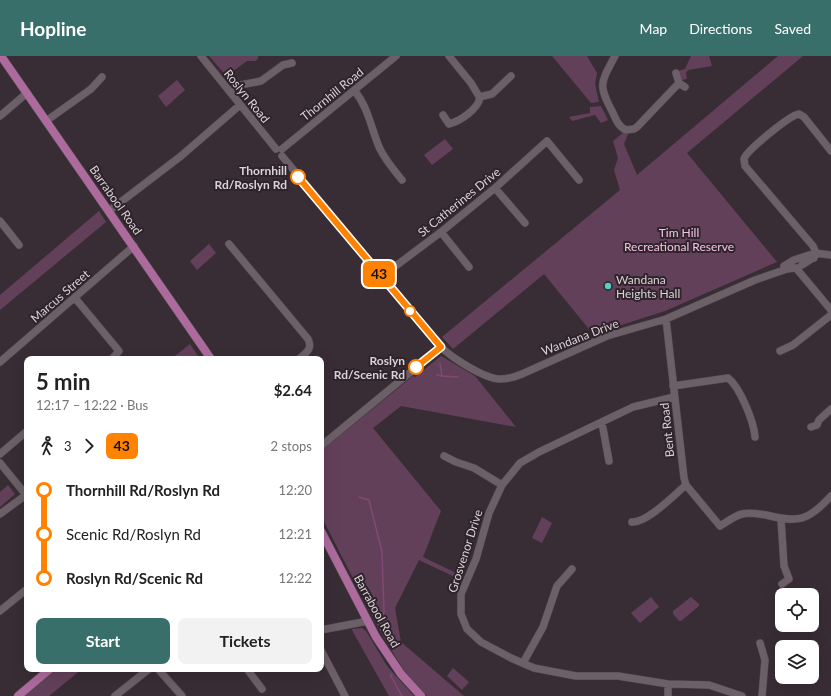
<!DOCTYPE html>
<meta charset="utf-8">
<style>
:root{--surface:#fff;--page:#f2f2f2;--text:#222;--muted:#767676;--accent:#396f6a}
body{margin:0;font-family:Lato,sans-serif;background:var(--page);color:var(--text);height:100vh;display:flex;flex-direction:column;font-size:15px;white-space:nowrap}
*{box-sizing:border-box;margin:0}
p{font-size:13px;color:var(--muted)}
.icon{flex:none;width:22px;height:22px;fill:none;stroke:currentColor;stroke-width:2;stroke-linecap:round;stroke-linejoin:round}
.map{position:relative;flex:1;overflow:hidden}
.sheet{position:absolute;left:24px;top:300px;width:300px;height:316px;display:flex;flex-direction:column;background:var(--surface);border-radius:8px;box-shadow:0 4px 16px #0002}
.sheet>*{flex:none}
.badge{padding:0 8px;border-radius:6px;font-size:14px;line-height:26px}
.buttons{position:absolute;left:775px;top:532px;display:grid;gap:8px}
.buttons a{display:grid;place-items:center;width:44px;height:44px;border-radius:8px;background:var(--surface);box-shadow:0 4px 16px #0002;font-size:20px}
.map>.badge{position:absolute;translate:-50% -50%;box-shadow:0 0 0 2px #fff}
.legs{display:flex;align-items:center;gap:6px;height:44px;padding:0 12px;font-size:13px}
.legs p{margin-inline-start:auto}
.headline{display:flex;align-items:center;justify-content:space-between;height:68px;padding:0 12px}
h1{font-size:22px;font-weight:700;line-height:30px}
.cta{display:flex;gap:8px;margin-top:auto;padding:8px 12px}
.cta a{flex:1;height:46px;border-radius:8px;background:var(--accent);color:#fff;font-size:16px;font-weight:700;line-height:46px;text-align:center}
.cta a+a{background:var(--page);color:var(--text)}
ul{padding:0 12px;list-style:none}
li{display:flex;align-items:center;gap:14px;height:44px;font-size:15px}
li i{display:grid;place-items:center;width:6px;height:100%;margin:0 5px;background:currentColor}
li i::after{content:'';width:10px;height:10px;margin:-5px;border:3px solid;border-radius:50%;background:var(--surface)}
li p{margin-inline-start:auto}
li:first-child i{background:linear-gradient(#0000 50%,currentColor 0)}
li:last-child i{background:linear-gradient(currentColor 50%,#0000 0)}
header{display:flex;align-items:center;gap:24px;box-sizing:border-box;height:56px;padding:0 20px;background:var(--accent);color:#fff}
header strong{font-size:19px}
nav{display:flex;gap:22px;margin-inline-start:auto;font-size:14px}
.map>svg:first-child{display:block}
.green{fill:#63405a}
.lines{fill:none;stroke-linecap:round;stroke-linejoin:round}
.stream{stroke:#824874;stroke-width:1.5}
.minor-casing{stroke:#544b51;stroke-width:8}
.major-casing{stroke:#544b51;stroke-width:9}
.minor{stroke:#6c5f68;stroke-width:7}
.major{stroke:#ad6b9d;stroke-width:8}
.line-1-casing{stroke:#fff;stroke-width:9}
.line-1{stroke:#ff8200;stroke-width:6}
.stop-1-dot{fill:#fff;stroke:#ff8200;stroke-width:2}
.poi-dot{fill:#56cec3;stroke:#2f242b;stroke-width:1.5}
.labels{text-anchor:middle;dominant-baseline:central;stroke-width:4;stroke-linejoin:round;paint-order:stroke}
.street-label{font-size:12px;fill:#d9d2d7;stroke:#2f242b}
.stop-label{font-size:12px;font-weight:bold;fill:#d9d2d7;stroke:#2f242b;text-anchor:end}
.park-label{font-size:12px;fill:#f7c2e7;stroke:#2f242b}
.poi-label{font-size:12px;fill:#d9d2d7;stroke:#2f242b;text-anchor:start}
</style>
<header>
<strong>Hopline</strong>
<nav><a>Map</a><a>Directions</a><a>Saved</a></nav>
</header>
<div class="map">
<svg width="831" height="640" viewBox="0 0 831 640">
<rect width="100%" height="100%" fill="#392d35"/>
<path class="green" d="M209,0h49v3l-3,2h-8l-18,13 1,6z
M552,0h35l10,17 -2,11 4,18 -8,1z
M691,0h18l3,10 -24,4 -2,3 1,6 -6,1 -3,-9 7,-2z
M778,0h25l-116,97 90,109 -112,49 -72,23 -49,-60 -91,75 -11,-12 178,-147 -6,-20 4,-12 -5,-17 10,-8 5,1 -4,10 13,31z
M177,24l8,10 -19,17 -8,-11z
M601,50l7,14 -7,3 -6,-8 -23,6 -3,-4 21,-4v-6z
M445,83l8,10 -21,16 -8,-10z
M99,155l7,11 -106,88v-15z
M209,188l7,9 -19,17 -7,-9z
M190,288l10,15h-29z
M441,300l34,20 41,51 -115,-21 -28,22 68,83c-7,16 -11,30 -18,46l37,18 -1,4 -40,-19 -24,48 6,34 63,54h-37l-12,-12 -12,-15 -20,-33 -62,-120v-65l92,-75 2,1z
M8,429l7,9 -15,13v-15z
M542,461l10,6 -10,20 -10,-5z
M651,541l8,10 -19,16 -9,-10z
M691,541l8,7v2l-18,15h-2l-6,-7v-3z
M362,572l4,3 21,35 27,30h-25l-36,-64 -1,-3z
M453,612l16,14 -7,8 -15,-14z
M56,613h26l-33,27h-26z"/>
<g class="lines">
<path class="stream" d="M440,307l2,13 16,1
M437,319l5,1
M359,441l10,3 13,52 2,60 -4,13
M391,618v2l11,20"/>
<g class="minor-casing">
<path id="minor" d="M201,0l75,93
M615,0c-15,28 -17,29 -2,57 3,7 6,14 13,17l8,-1 3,-2 42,-44
M676,17l3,10 6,4
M354,34c15,18 17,39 26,59 6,12 14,21 22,31
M231,37l9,-8 21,-4 22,-16 9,-2
M479,41l13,-3 19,-18
M443,59l6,9c11,-3 28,-14 31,-26l-9,-15 -22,-27
M0,60l27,-23
M46,65l45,-32 11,-12
M282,93l114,-93
M282,100l159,191c11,11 44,32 59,32 8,0 15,-2 22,-5l85,-38 59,-17 89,-39 32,-11 8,-1
M495,132l30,35
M109,155l72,-55 59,-51
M0,165l19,24
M441,176l28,35
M229,188l79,95c5,10 -2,14 -9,20
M814,202l2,-5 -3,-7 -68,-80 -1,-7c2,-8 46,-44 55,-45l5,3 27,34
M797,203l18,-6 16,2
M802,209l11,-7
M784,210l10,-6
M796,212l35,42
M381,221l60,-45 54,-44 52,-47 32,39
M75,242l44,53 -7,8
M666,263l18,159 2,7 34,41c7,-4 14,-10 22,-12 8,-2 17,0 24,1 33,8 42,6 65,-19
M780,295l13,-6 38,-30
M0,306l134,-116
M673,330l55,-8c12,9 26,44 27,59
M674,341l-41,10 -94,45 -19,11 -18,22 -13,28 -13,46 -15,35v20l6,15 14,13 30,16 23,10 42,8h42l50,8 41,1 33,11
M602,367l7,38
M811,371l6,-2 2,-5 12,-11
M321,390l120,-99
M0,398l27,-23
M444,400l12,6 18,6 28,17
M0,407l27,33
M0,458l26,-19
M781,463l3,47 5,13 -7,5
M632,466c15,1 42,-27 54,-37
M0,555l27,-22
M321,574l47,-9
M760,587l5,17 -3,36
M321,594l24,46
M523,607l20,-36 14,-41 15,-17
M158,613l24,27
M247,613l15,20
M115,640l34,-27
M668,640v-12"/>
</g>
<g class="major-casing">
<path id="major" d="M1,0l210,303
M321,475l55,106 25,37 20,22
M18,640l32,-27"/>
</g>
<use href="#minor" class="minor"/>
<use href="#major" class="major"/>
</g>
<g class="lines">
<g class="line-1-casing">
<path id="line-1" d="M298,121l143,170 -25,20"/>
</g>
<use href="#line-1" class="line-1"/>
</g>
<g class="stop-1-dot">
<circle cx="298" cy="121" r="7"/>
<circle cx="410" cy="255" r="5"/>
<circle cx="416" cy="311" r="7"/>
</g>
<circle class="poi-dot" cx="608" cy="230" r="4"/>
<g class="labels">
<g class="street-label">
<text transform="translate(332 38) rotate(-39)">Thornhill Road</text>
<text transform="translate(247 40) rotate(51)">Roslyn Road</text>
<text transform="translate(116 144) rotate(55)">Barrabool Road</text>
<text transform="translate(459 146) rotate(-39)">St Catherines Drive</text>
<text transform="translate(60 240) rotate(-41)">Marcus Street</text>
<text transform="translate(580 281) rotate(-21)">Wandana Drive</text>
<text transform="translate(667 374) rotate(-96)">Bent Road</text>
<text transform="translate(465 495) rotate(-72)">Grosvenor Drive</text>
<text transform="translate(377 555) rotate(61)">Barrabool Road</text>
</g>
<g class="stop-label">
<text x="287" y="114">Thornhill<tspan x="287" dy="14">Rd/Roslyn Rd</tspan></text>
<text x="405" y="304">Roslyn<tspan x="405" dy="14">Rd/Scenic Rd</tspan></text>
</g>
<g class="park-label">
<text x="679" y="176">Tim Hill<tspan x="679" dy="14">Recreational Reserve</tspan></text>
</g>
<g class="poi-label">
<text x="616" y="223">Wandana<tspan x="616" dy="14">Heights Hall</tspan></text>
</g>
</g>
</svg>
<div class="buttons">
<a><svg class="icon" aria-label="locate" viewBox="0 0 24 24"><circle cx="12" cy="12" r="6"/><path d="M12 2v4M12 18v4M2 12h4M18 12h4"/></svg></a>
<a><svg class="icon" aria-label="layers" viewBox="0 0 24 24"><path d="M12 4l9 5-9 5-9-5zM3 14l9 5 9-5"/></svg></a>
</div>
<b class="badge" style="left:379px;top:218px;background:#ff8200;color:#111">43</b>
<section class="sheet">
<div class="headline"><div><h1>5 min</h1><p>12:17 – 12:22 · Bus</p></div><b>$2.64</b></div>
<div class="legs"><svg class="icon" aria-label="walk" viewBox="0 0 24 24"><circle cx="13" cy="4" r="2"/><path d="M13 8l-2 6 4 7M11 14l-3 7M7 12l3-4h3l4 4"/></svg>3<svg class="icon" aria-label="forward" viewBox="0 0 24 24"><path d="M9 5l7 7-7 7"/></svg><b class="badge" style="background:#ff8200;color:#111">43</b><p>2 stops</p></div>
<ul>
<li><i style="color:#ff8200"></i><b>Thornhill Rd/Roslyn Rd</b><p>12:20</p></li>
<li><i style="color:#ff8200"></i><span>Scenic Rd/Roslyn Rd</span><p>12:21</p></li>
<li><i style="color:#ff8200"></i><b>Roslyn Rd/Scenic Rd</b><p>12:22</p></li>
</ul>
<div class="cta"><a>Start</a><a>Tickets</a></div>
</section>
</div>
